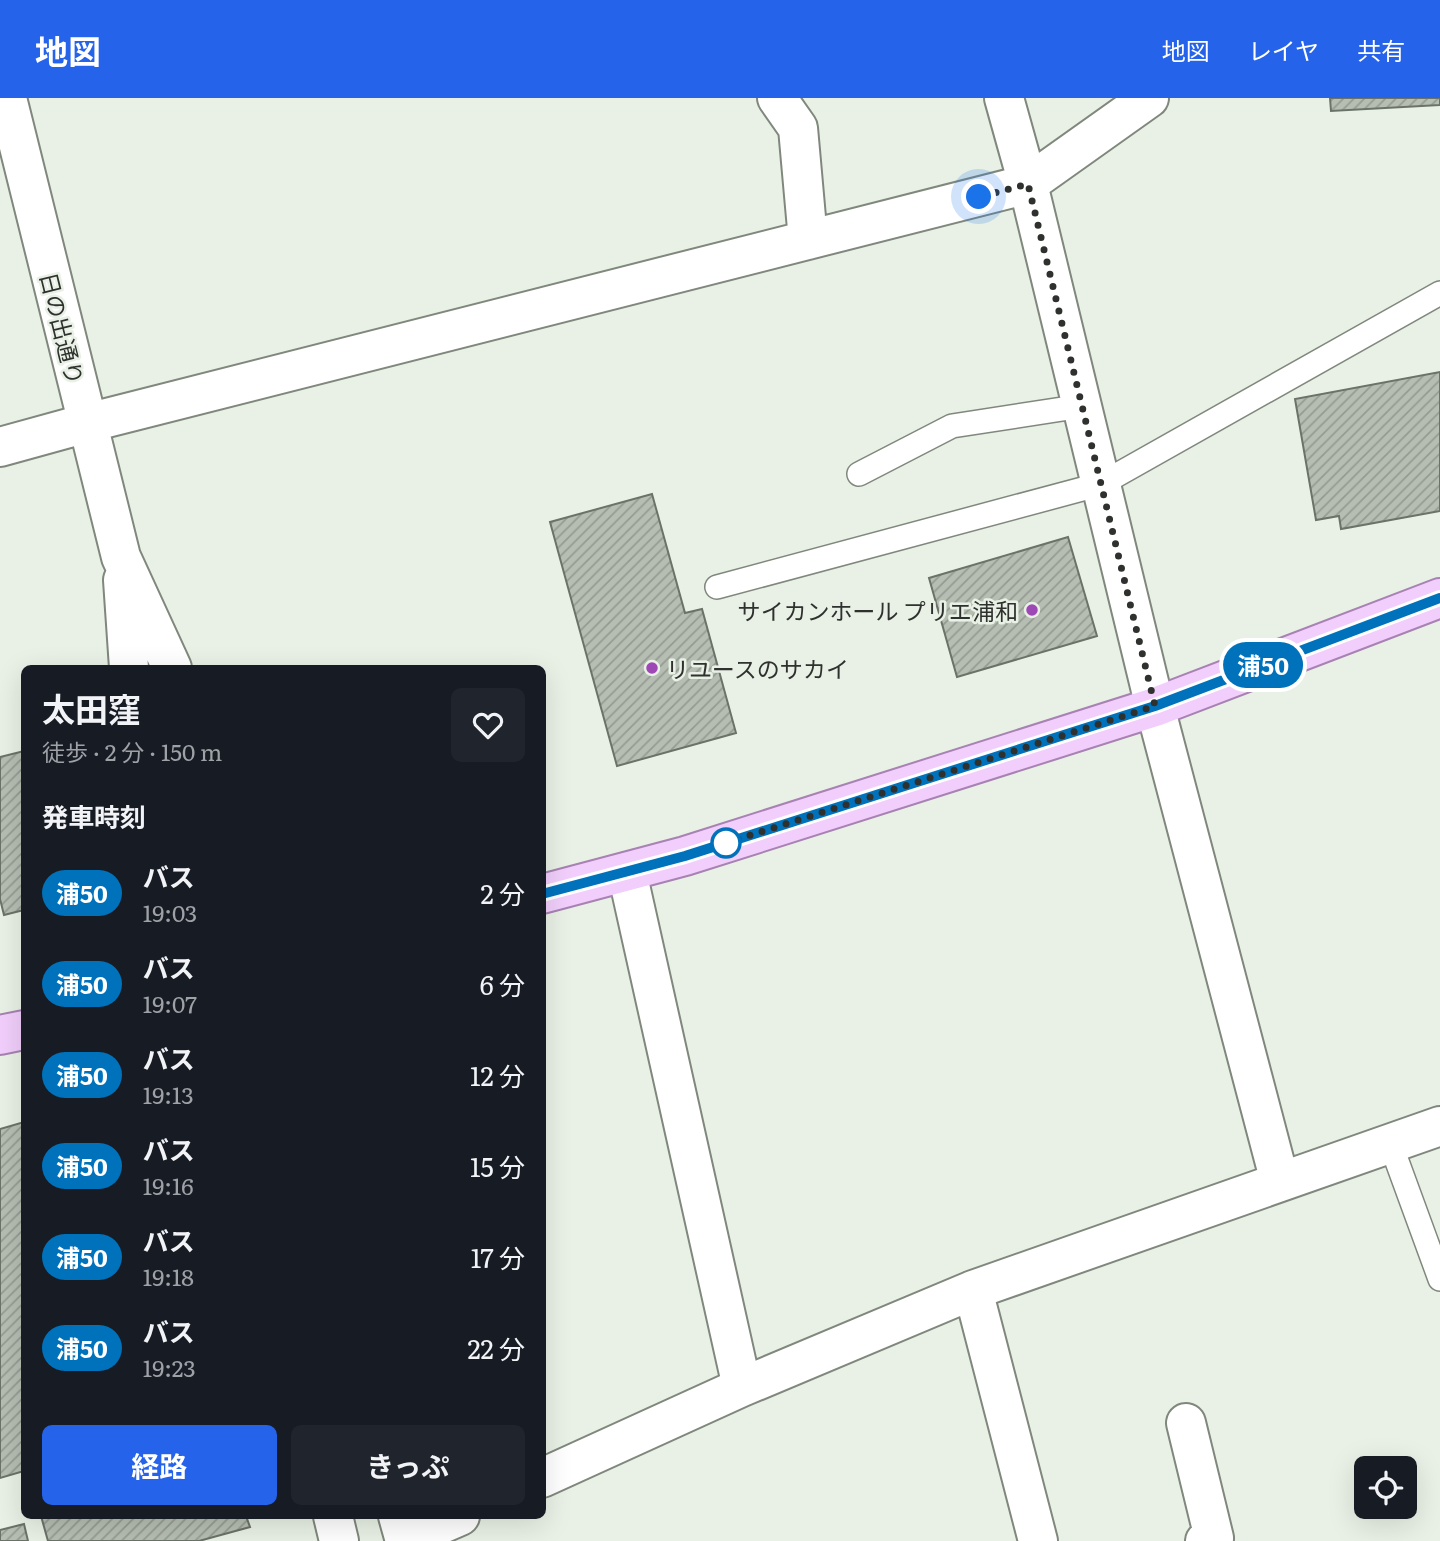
<!DOCTYPE html>
<html lang="ja">
<meta charset="utf-8">
<style>
:root{--surface:#171b24;--page:#20242c;--text:#f1f3f6;--muted:#9ea1a6;--accent:#2563eb}
body{margin:0;font-family:Literata,"Noto Sans JP",serif;background:var(--page);color:var(--text);height:100vh;display:flex;flex-direction:column;font-size:26px;white-space:nowrap}
*{box-sizing:border-box;margin:0}
p{font-size:23px;color:var(--muted)}
.icon{flex:none;width:38px;height:38px;fill:none;stroke:currentColor;stroke-width:2;stroke-linecap:round;stroke-linejoin:round}
.map{position:relative;flex:1;overflow:hidden}
.sheet{position:absolute;left:21px;top:567px;width:525px;height:854px;display:flex;flex-direction:column;background:var(--surface);border-radius:10px;box-shadow:0 7px 28px #0002}
.sheet>*{flex:none}
.badge{padding:0 14px;border-radius:23px;font-size:24px;line-height:46px}
.tools{position:absolute;left:1354px;top:1358px;display:grid;gap:14px}
.tools a{display:grid;place-items:center;width:63px;height:63px;border-radius:10px;background:var(--surface);box-shadow:0 7px 28px #0002;font-size:35px}
.you{position:absolute;width:35px;height:35px;margin:-18px;border:5px solid #fff;border-radius:50%;background:#1a73e8;box-shadow:0 0 0 10px #1a73e833}
.map>.badge{position:absolute;translate:-50% -50%;box-shadow:0 0 0 4px #fff}
h2{padding:0 21px;font-size:26px;line-height:63px}
.round{display:grid;place-items:center;flex:none;width:74px;height:74px;border-radius:10px;background:var(--page)}
.headline{display:flex;align-items:center;justify-content:space-between;height:119px;padding:0 21px}
h1{font-size:33px;font-weight:700;line-height:52px}
.button{display:flex;gap:14px;margin-top:auto;padding:14px 21px}
.button a{flex:1;height:80px;border-radius:10px;background:var(--accent);color:#fff;font-size:28px;font-weight:700;line-height:80px;text-align:center}
.button a+a{background:var(--page);color:var(--text)}
ul{padding:0;list-style:none}
li{display:flex;align-items:center;gap:21px;height:91px;padding:0 21px}
li div{flex:1}
li b{display:block;font-size:26px}
li em{font-style:normal}
li .badge{min-width:77px;font-weight:700;text-align:center}
header{display:flex;align-items:center;gap:42px;box-sizing:border-box;height:98px;padding:0 35px;background:var(--accent);color:#fff}
header strong{font-size:33px}
nav{display:flex;gap:38px;margin-inline-start:auto;font-size:24px}
.map>svg:first-child{display:block}
.building{fill:url(#building-hatch);stroke:#6b7268;stroke-width:2}
.lines{fill:none;stroke-linecap:round;stroke-linejoin:round}
.lane-casing{stroke:#80887d;stroke-width:26}
.street-casing{stroke:#80887d;stroke-width:42}
.secondary-casing{stroke:#80887d;stroke-width:42}
.primary-casing{stroke:#a782b2;stroke-width:42}
.lane{stroke:#fff;stroke-width:23}
.street{stroke:#fff;stroke-width:38}
.secondary{stroke:#fff;stroke-width:38}
.primary{stroke:#f1cefb;stroke-width:38}
.line-casing{stroke:#fff;stroke-width:16}
.line{stroke:#0072bc;stroke-width:10}
.walk{stroke:#2e312d;stroke-width:7;stroke-dasharray:0 12.6}
.poi-dot{fill:#9e48b5;stroke:#e9f1e6;stroke-width:2.5}
.stop-dot{fill:#fff;stroke:#0072bc;stroke-width:3.5}
.labels{text-anchor:middle;dominant-baseline:central;stroke-width:5;stroke-linejoin:round;paint-order:stroke}
.street-label{font-size:23px;fill:#2e312d;stroke:#e9f1e6}
.poi-label{font-size:23px;fill:#2e312d;stroke:#e9f1e6;text-anchor:end}
</style>
<header>
<strong>地図</strong>
<nav><a>地図</a><a>レイヤ</a><a>共有</a></nav>
</header>
<div class="map">
<svg width="1440" height="1443" viewBox="0 0 1440 1443">
<defs>
<pattern id="building-hatch" width="6" height="6" patternUnits="userSpaceOnUse" patternTransform="scale(1.75)"><rect width="6" height="6" fill="#b6beb3"/><path d="M-1 1l2-2M0 6l6-6M5 7l2-2" fill="none" stroke="#949b92"/></pattern>
</defs>
<rect width="100%" height="100%" fill="#e9f1e6"/>
<path class="building" d="M1330,0h110v7l-109,6z
M1440,274v139l-99,18 -2,-13 -23,4 -21,-121z
M652,396l33,119 17,-4 34,124 -119,33 -67,-244z
M1068,439l29,99 -140,41 -28,-99z
M24,653v159l-20,5 -4,-16v-142z
M24,1024v349l-24,7v-349z
M41,1418h205l4,11 -51,14h-151z
M24,1426l4,17h-28v-11z"/>
<g class="lines">
<g class="lane-casing">
<path id="lane" d="M859,376l93,-48 130,-20
M717,489l384,-103 339,-191
M1391,1047l49,134"/>
</g>
<g class="street-casing">
<path id="street" d="M777,0l21,30 10,112
M1004,0l24,86 127,523 125,475
M0,349l87,-24 941,-239 121,-86
M627,774l115,515
M973,1192l65,251
M1186,1325l28,115 -9,3
M542,1380l200,-91 231,-97 467,-164
M405,1442l55,-24"/>
</g>
<g class="secondary-casing">
<path id="secondary" d="M7,0l114,459 51,111
M123,482l6,88
M333,1418l6,25
M398,1418l7,25"/>
</g>
<g class="primary-casing">
<path id="primary" d="M542,796l143,-38 470,-149 285,-109
M0,937l24,-5"/>
</g>
<use href="#lane" class="lane"/>
<use href="#street" class="street"/>
<use href="#secondary" class="secondary"/>
<use href="#primary" class="primary"/>
</g>
<g class="lines">
<g class="line-casing">
<path id="line" d="M542,796l143,-38 470,-150 285,-108"/>
</g>
<use href="#line" class="line"/>
<path class="walk" d="M726,745l429,-137 -127,-522 -49,13"/>
</g>
<g class="poi-dot">
<circle cx="1032" cy="512" r="7"/>
<circle cx="652" cy="570" r="7"/>
</g>
<circle class="stop-dot" cx="726" cy="745" r="14"/>
<g class="labels">
<g class="street-label">
<text transform="translate(63 230) rotate(76)">日の出通り</text>
</g>
<g class="poi-label">
<text x="1018" y="512">サイカンホール プリエ浦和</text>
<text x="666" y="570" text-anchor="start">リユースのサカイ</text>
</g>
</g>
</svg>
<div class="tools">
<a><svg class="icon" aria-label="locate" viewBox="0 0 24 24"><circle cx="12" cy="12" r="6"/><path d="M12 2v4M12 18v4M2 12h4M18 12h4"/></svg></a>
</div>
<div class="you" style="left:979px;top:99px"></div>
<b class="badge" style="left:1263px;top:567px;background:#0072bc;color:#fff">浦50</b>
<section class="sheet">
<div class="headline"><div><h1>太田窪</h1><p>徒歩 · 2 分 · 150 m</p></div><a class="round"><svg class="icon" aria-label="heart" viewBox="0 0 24 24"><path d="M12 20l-8-8c-3-5 5-10 8-4 3-6 11-1 8 4z"/></svg></a></div>
<h2>発車時刻</h2>
<ul>
<li><span class="badge" style="background:#0072bc;color:#fff">浦50</span><div><b>バス</b><p>19:03</p></div><em>2 分</em></li>
<li><span class="badge" style="background:#0072bc;color:#fff">浦50</span><div><b>バス</b><p>19:07</p></div><em>6 分</em></li>
<li><span class="badge" style="background:#0072bc;color:#fff">浦50</span><div><b>バス</b><p>19:13</p></div><em>12 分</em></li>
<li><span class="badge" style="background:#0072bc;color:#fff">浦50</span><div><b>バス</b><p>19:16</p></div><em>15 分</em></li>
<li><span class="badge" style="background:#0072bc;color:#fff">浦50</span><div><b>バス</b><p>19:18</p></div><em>17 分</em></li>
<li><span class="badge" style="background:#0072bc;color:#fff">浦50</span><div><b>バス</b><p>19:23</p></div><em>22 分</em></li>
</ul>
<div class="button"><a>経路</a><a>きっぷ</a></div>
</section>
</div>
